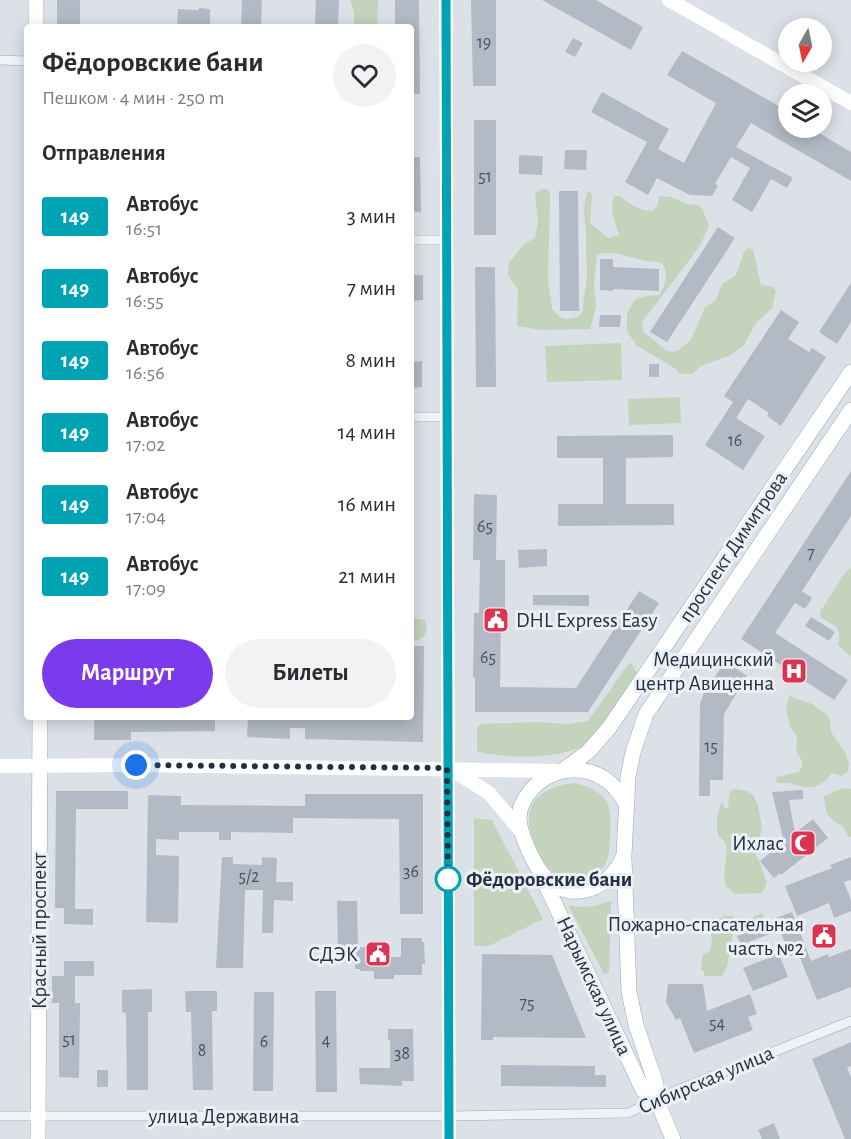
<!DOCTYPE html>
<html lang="ru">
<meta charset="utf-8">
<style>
:root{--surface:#fff;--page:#f2f2f3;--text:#2b2b33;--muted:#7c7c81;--accent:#7c3aed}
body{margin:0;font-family:"Alegreya Sans",sans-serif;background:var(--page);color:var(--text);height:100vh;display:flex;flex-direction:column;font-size:22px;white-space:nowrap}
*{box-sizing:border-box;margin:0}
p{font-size:20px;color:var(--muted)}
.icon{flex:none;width:33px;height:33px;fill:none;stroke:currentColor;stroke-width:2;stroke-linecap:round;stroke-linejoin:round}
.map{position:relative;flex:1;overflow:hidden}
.details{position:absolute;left:24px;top:24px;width:390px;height:696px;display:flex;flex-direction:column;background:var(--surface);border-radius:6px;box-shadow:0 3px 15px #0003}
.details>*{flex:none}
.badge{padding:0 12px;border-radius:4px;font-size:21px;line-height:39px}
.needle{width:39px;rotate:189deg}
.tools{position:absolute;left:778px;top:18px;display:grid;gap:12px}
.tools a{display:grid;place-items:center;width:54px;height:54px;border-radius:50%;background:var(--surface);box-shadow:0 3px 15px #0003;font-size:30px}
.you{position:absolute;width:30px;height:30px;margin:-15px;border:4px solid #fff;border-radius:50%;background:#1a73e8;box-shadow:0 0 0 9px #1a73e833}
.map>.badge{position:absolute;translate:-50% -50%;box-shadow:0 0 0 3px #fff}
h2{padding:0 18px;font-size:22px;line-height:54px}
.round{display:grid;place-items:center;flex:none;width:63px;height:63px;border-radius:32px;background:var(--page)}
.head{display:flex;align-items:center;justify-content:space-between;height:102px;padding:0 18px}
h1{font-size:28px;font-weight:600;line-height:45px}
.action{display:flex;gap:12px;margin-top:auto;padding:12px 18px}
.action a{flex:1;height:69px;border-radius:36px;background:var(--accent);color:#fff;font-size:24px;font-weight:600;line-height:69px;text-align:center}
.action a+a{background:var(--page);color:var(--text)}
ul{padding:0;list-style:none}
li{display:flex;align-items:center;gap:18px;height:72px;padding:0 18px}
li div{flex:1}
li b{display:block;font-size:22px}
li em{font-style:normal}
li .badge{min-width:66px;font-weight:700;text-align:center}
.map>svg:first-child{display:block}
.green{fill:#c3d3bc}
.building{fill:#b3bac5}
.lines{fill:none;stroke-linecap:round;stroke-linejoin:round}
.minor-casing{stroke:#a1a8b2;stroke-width:10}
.tertiary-casing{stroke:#a1a8b2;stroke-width:14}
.primary-casing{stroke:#9aa6b5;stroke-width:16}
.minor{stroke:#eff2f6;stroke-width:9}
.tertiary{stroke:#eff2f6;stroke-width:12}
.secondary{stroke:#fff;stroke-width:14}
.primary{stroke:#fff;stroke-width:15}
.line-casing{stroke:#fff;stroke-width:14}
.line{stroke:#00a3b4;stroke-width:9}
.walk{stroke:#242f40;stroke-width:6;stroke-dasharray:0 10.8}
.stop-dot{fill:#fff;stroke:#00a3b4;stroke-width:3}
.labels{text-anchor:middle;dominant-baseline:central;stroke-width:6;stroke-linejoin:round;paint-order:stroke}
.number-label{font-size:18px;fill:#485261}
.street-label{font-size:21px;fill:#242f40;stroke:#ecf0f6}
.poi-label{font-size:21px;fill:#242f40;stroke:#ecf0f6;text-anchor:end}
.stop-label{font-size:21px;font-weight:bold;fill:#242f40;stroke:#ecf0f6;text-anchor:start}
</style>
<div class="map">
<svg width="851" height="1139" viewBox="0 0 851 1139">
<rect width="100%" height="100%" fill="#dce1e8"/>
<path class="green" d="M378,0l-1,27h-23v-15l-4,-12z
M543,189h5l2,5 -2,86 4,29 8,8 6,2 12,-2 5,-5c-1,-14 5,-28 4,-42 -1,-13 -1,-25 -1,-38 -1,-18 -5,-22 2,-41l4,3 -2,29 18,15 11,-3c-3,-11 -11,-27 -4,-39h6c5,7 24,18 32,14 5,-3 5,-9 7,-14l11,1 16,7 11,1 4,3 7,17 -9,21 -57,75 -1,5 2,6 22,18 6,2 5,-1 14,-11 14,-33 11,-7 6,-16 14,-9 8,-23 4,-5 5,3 8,35 12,2 3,4 -4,17 -17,16 -11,21 -15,11 -28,10 -9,8h-12l-4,-5 -40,-24 -9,-14v-17l5,-10 4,-5 11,-3 12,-1c7,-10 10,-21 3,-32 -7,-2 -14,-1 -20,-3 -13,-3 -33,-11 -45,-5l-3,29 2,23 -6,22 -48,1 -25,-4 1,-36 -10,-15 1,-12 15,-19 11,-6 3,-17 -3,-25 3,-5z
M621,343l1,37 -75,2 -2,-36z
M680,397l1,26 -52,2 -1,-26z
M851,567v90l-13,-12c4,-18 -2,-19 -17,-27l-1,-6 22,-35z
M413,618l12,2 2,11 -3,5 -5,4 -8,1v-22z
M630,662l9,14c-16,24 -31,49 -52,67 -21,17 -85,16 -110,8v-23l4,-4 56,-2 32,2 19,-3z
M789,696l23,8 15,11 3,5 1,12 14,20 4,11 -1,9 -7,4 -9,-3c-13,17 -21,16 -40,11 -5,-2 -9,0 -15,-1l-1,-6 23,-5 3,-5v-6l-6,-11 1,-13 -7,-10 -4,-18z
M575,783c34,9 37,21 35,54 -1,9 0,19 -5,27 -4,7 -11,11 -18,13 -11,5 -25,3 -35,-5 -7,-6 -14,-18 -17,-27 -16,-38 1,-58 40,-62z
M844,788l7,1v48h-3l-5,-11c-15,-6 -18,-14 -19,-30z
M735,789l12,2 6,4 5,10 4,22 -6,29 3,4 8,23 -5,10 -28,1c-3,-4 -8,-7 -9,-12 -4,-15 10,-36 -6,-45 -4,-10 -2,-26 3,-36l2,7 5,1 -1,-6 2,-12z
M474,818l18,2 51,99 -54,27h-15z
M611,901l-2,72 -5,1 -36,-69c16,4 28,1 43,-4z
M762,913l2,5 -1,5 -17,6 -10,1 -3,3 -6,34 -5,9h-18v-4l-3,-3 2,-14 7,-4 2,-9 -3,-21 3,-4 7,2 6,-3h8l5,8z"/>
<path class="building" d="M57,0h23v27h-23z
M242,0h20l-1,27h-20z
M316,0h23l-1,27h-23z
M395,0h24l1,94h-9v-67h-16z
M471,0h25v86h-23z
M542,0h54l47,27 -12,23z
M199,8l11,1v17l-23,-1v2h-10l1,-18 21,1z
M573,38l10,5 -8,14 -10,-5z
M682,51l107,61v16h26l-1,2 37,22v29l-100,-58 -15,24 57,31 -6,10 -16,-9 -19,33 -20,-12 18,-32 -19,-11 -16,27 3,2 -6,10 -22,-1 -33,-17 -9,17 -23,-13 22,-40 -56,-30 11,-20 67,37 -11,20 26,14 32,-60 -49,-28z
M474,120h22v115h-22z
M565,150h22l-1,20 -22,-1z
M519,155l24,1 -1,19 -23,-1z
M411,157h9l1,55 -10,-1z
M559,191h19l1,120h-19z
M718,227l17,11 -68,104 -17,-10z
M600,259h13v8l46,2v22l-46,-2v2l-13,-1z
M475,267h20l1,120h-20z
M411,275h12v25l-12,1z
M851,283v39l-14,22 -18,-12z
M781,310l18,12 -11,17 21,13 3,-4 14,9 -45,69 -14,-10 2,-3 -21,-14 -12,19 29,18 -22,34 -38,-25 28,-43 -9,-6z
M600,315h21l-1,12h-21z
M422,361v26l-11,1v-26z
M649,364h10v13h-10z
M673,435v22l-47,1v46h48v21l-116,1v-22h45v-46h-46v-22z
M851,471v45l-49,75 10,7 -7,11 -10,-6 -20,30 73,47 -14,20 -93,-61z
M474,494l23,1 -1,65h9v53h-4l-1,74 76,1 63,-97 20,12 -71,109h-113v-34h-2l1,-65h5l1,-53h-7z
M547,549v17l-28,2 -1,-18z
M533,595h56v11l-56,-1z
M811,617l24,15 -6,9 -24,-15z
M411,646h13l-1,96 -118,-3v-11h-15v11l-43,-2 1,-20h163z
M726,661l21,15 -23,38 -1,66h-13v16h-11l1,-92 5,-14z
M94,717h121v14l-84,1v8h-37z
M803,790v9l-14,1 6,33 18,-14 15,19 -47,37 -1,-2 -6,5 -14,-17 24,-19 -12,-50z
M56,791h72v18h-52l-1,100h18v16l-29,-1v-16h-9z
M305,794h118v120h-23l-1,-95 -106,-1v15l-62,-1v8h-12v-8h-40v8l-23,-1v16l23,1 -1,67 -32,-1 2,-127 33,1v9l124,1z
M222,857h11v7l29,1v-8l15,1 -1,24h17v19l-19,-1 -1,33h-11l1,-43h-18l-2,78h-27z
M851,857v23l-7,2 7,18v11l-17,7 -5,-15 -32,13 -12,-30 47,-18 -2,-3z
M337,901h20l1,46h21v10h22v-19h21v4h2l1,22h-3v11h-28v4h-20v-8h-14v-2h-5v-6h-13v-2h-4z
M792,912l19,49 17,-7 1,3 22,-8v38l-34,13 -19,-47 -8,3 -10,-26 -39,15 -4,-9 40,-15 -1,-3z
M482,954l70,1 34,83 -93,-1v3h-12z
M779,954l9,23 -35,14 -10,-23z
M64,961h30v15h-19v27h5l-1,75 -20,-1v-74h-7v-27h12z
M668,984h35l4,27 43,-17 7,20 -9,3 5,13 -59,23 -14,-35 -4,2 -10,-18z
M152,989v23h-4v78h-21l-1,-77 -4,-1v-22z
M185,991h32v20h-5l1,79h-20l-2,-78h-5z
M315,991h21l1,101h-21z
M254,992h20l-1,99h-20z
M388,1029h25l1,52h-12v5l-42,-2 -1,-16h31v-28h-2z
M851,1042v24l-4,2 4,9v62h-6l-33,-80z
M501,1065l94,1v9h11v12l-105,-1z
M97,1070h11v17h-11z
M774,1123l6,16h-18l-4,-9z"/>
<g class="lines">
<g class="minor-casing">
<path id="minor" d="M0,60l27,1
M411,240h35
M411,417h35
M0,1116h449l179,-3 52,-24 171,-68"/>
</g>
<g class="tertiary-casing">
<path id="tertiary" d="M446,0l3,1139"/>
</g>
<g class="primary-casing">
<path id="primary" d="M36,0v27
M562,771l26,-19 21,-24 242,-356
M625,802c-11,-20 -29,-33 -52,-32 -15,0 -30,7 -40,18 -21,23 -15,39 -4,63 4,8 8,17 14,24 27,31 68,14 81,-20l4,-78 5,-25 13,-38 205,-304
M624,858l5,134 7,33 20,59 1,17 16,38
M542,877l101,213 14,11
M38,1139l2,-422"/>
</g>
<use href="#minor" class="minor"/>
<use href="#tertiary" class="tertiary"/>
<path class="secondary" d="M669,0l182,103
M0,766l136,-1 424,6
M452,770l37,23 30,36"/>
<use href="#primary" class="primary"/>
</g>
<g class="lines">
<g class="line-casing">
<path id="line" d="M446,0l3,1139"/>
</g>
<use href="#line" class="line"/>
<path class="walk" d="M136,765l311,3 1,111"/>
</g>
<defs>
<g id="civic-square" transform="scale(1.35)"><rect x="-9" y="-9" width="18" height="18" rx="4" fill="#db3351" stroke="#ecf0f6"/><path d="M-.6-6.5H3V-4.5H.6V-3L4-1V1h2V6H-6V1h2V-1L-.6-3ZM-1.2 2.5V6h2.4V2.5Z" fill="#fff"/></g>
<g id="hospital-square" transform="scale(1.35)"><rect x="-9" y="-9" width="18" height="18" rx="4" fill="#db3351" stroke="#ecf0f6"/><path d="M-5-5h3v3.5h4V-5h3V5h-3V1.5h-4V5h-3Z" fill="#fff"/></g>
<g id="mosque-square" transform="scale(1.35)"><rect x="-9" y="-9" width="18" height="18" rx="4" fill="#db3351" stroke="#ecf0f6"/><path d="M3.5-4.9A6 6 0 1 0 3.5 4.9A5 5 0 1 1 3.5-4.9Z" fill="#fff"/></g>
</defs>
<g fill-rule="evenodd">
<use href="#civic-square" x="496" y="620"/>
<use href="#hospital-square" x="794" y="671"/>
<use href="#mosque-square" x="803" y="843"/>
<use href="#civic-square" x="824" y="936"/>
<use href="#civic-square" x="378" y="954"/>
</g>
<circle class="stop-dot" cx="448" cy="879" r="12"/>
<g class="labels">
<g class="number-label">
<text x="484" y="43">19</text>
<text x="485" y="177">51</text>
<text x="735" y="441">16</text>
<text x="485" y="527">65</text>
<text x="811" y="554">7</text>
<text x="488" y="658">65</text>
<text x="711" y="747">15</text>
<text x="411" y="872">36</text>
<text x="249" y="877">5/2</text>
<text x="527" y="1004">75</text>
<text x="717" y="1024">54</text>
<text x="69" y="1040">51</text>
<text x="326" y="1041">4</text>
<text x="264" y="1042">6</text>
<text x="202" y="1051">8</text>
<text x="402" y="1054">38</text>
</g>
<g class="street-label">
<text transform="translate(733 547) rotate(-56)">проспект Димитрова</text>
<text transform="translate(39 931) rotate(-90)">Красный проспект</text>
<text transform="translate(594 986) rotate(65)">Нарымская улица</text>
<text transform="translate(706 1080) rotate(-23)">Сибирская улица</text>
<text x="224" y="1116">улица Державина</text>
</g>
<g class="poi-label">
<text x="516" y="620" text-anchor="start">DHL Express Easy</text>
<text x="774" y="659">Медицинский<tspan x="774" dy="24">центр Авиценна</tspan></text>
<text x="784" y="843">Ихлас</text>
<text x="804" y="924">Пожарно-спасательная<tspan x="804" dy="24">часть №2</tspan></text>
<text x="358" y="954">СДЭК</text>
</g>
<g class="stop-label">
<text x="466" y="879">Фёдоровские бани</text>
</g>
</g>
</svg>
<div class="tools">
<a><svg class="needle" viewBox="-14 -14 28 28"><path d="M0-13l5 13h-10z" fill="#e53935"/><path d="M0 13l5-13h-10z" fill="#7c7c81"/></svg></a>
<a><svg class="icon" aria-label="layers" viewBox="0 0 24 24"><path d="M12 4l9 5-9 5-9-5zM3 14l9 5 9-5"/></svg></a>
</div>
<div class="you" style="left:136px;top:765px"></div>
<section class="details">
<div class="head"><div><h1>Фёдоровские бани</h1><p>Пешком · 4 мин · 250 m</p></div><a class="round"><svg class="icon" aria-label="heart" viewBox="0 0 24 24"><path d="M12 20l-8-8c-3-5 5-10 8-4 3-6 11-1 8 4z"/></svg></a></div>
<h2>Отправления</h2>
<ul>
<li><span class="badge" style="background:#00a3b4;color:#fff">149</span><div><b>Автобус</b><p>16:51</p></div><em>3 мин</em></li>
<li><span class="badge" style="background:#00a3b4;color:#fff">149</span><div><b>Автобус</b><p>16:55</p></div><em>7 мин</em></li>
<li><span class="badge" style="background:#00a3b4;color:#fff">149</span><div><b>Автобус</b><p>16:56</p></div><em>8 мин</em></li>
<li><span class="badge" style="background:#00a3b4;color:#fff">149</span><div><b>Автобус</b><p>17:02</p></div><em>14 мин</em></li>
<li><span class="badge" style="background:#00a3b4;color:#fff">149</span><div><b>Автобус</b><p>17:04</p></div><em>16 мин</em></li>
<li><span class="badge" style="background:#00a3b4;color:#fff">149</span><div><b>Автобус</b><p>17:09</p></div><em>21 мин</em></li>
</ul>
<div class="action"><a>Маршрут</a><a>Билеты</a></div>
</section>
</div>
